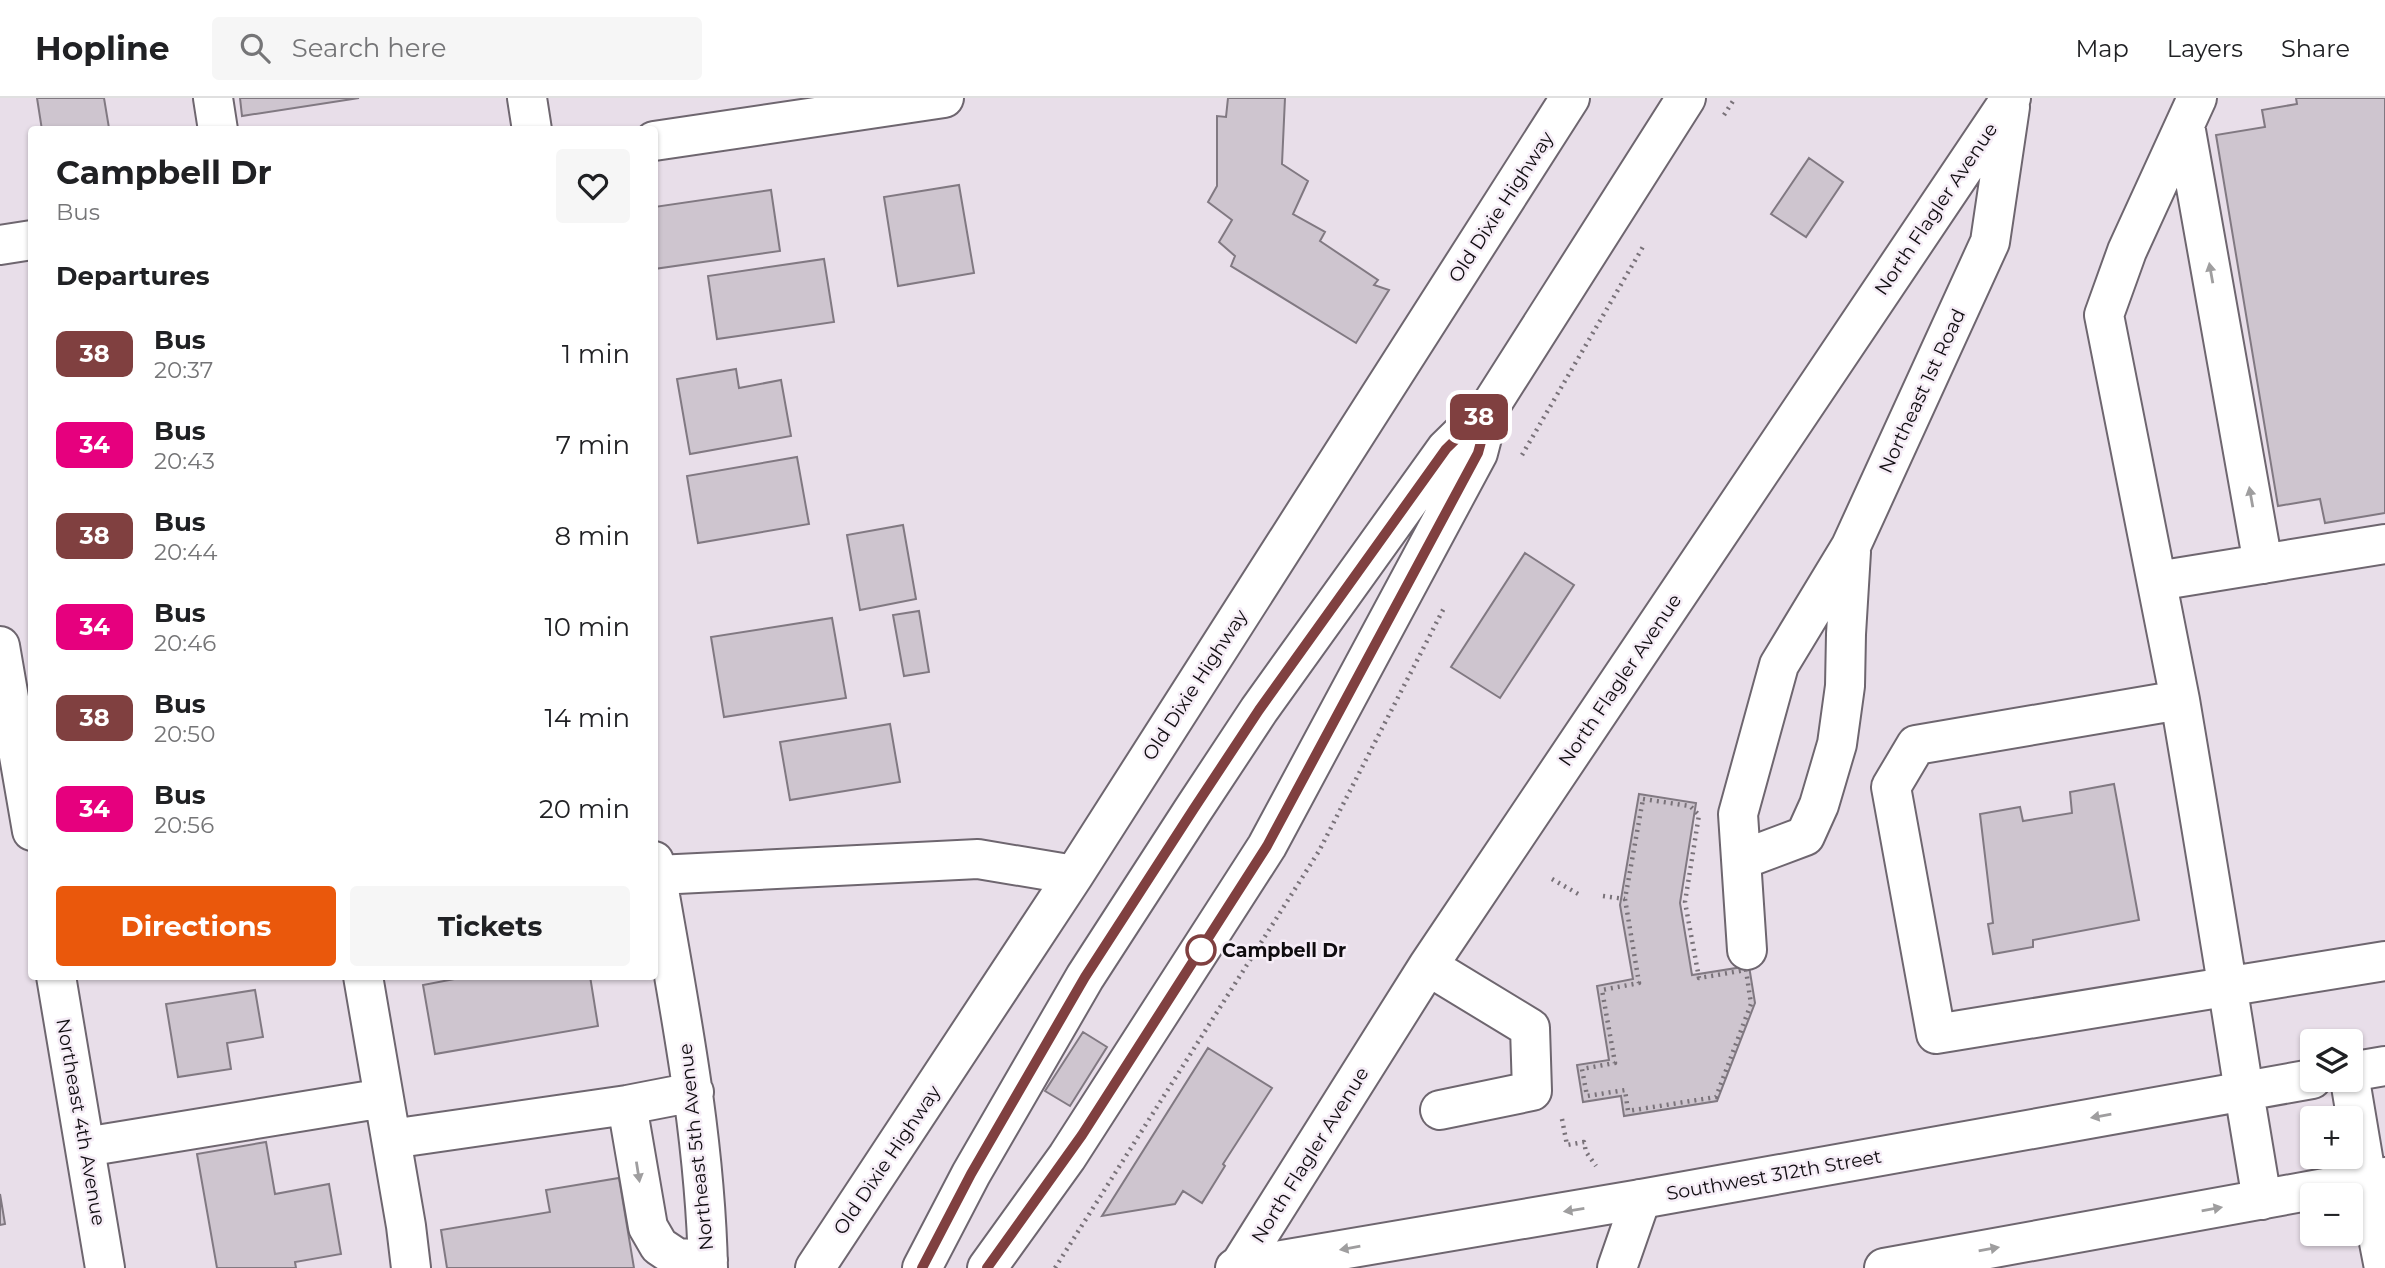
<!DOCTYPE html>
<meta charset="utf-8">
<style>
:root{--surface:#fff;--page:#f6f6f6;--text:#202124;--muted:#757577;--line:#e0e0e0;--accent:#ea580c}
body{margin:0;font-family:Montserrat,sans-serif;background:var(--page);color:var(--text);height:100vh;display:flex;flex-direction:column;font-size:26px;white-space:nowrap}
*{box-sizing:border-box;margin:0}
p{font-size:23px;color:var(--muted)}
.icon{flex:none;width:38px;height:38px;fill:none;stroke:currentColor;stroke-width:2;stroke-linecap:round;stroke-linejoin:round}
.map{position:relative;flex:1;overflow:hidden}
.details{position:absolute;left:28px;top:28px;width:630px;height:854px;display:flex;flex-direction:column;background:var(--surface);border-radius:7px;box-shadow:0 2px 5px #0004}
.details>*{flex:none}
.badge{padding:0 14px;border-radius:10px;font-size:24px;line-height:46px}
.tools{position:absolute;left:2300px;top:931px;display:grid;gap:14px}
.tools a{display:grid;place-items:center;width:63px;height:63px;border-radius:7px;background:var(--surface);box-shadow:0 2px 5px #0004;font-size:35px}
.map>.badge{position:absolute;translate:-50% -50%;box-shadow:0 0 0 4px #fff}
h2{padding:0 28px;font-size:26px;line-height:63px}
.round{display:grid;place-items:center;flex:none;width:74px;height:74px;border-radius:7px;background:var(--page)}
.overview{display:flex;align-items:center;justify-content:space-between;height:119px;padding:0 28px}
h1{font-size:33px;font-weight:700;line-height:52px}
.button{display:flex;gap:14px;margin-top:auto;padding:14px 28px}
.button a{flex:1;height:80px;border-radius:7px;background:var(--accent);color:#fff;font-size:28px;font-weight:700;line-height:80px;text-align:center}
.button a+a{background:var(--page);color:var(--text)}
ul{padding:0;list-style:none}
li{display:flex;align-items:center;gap:21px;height:91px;padding:0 28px}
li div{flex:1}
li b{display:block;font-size:26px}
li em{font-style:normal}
li .badge{min-width:77px;font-weight:700;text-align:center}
header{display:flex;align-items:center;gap:42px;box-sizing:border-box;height:98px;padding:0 35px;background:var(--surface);border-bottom:2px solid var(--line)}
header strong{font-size:33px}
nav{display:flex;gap:38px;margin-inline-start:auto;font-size:24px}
.search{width:490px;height:63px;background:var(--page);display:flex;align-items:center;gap:18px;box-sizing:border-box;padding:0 24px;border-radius:7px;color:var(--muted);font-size:26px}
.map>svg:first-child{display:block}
.building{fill:#cec5cf;stroke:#817982;stroke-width:2}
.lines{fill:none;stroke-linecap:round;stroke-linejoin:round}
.minor-casing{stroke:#6e666f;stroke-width:42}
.highway-casing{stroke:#6e666f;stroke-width:42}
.path{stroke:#797279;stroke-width:4.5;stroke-dasharray:2 5;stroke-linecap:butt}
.minor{stroke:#fff;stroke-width:38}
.highway{stroke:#fff;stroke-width:38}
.oneway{fill:#9f9e9f}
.line-casing{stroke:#fff;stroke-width:16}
.line{stroke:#804040;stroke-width:10}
.stop-dot{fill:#fff;stroke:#804040;stroke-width:3.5}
.labels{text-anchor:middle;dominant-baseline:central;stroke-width:5;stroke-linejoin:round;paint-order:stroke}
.street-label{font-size:19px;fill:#0f0c0f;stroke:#f5ecf6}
.stop-label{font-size:19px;font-weight:bold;fill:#0f0c0f;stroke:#f5ecf6;text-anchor:start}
</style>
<header>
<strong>Hopline</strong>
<div class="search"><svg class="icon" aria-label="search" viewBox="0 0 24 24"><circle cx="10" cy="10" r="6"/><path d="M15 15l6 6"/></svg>Search here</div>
<nav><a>Map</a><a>Layers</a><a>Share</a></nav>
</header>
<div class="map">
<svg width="2385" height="1170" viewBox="0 0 2385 1170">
<rect width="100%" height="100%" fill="#e8dee9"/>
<path class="building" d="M37,0h67l5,30 -67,2z
M240,0h119l-117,18z
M1228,0h57l-3,66 26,17 -15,33 32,18 -5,9 58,39 -4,5 15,5 -33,53 -125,-77 4,-10 -16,-14 13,-22 -24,-18 9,-16v-70l9,1z
M2296,0h89v415l-60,10 -5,-24 -42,7 -62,-371 49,-8 -3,-17 35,-6z
M1809,60l34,24 -37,55 -35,-23z
M959,87l15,88 -76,13 -14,-89z
M771,92l9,61 -126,18v-62z
M824,161l10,63 -117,17 -9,-63z
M736,271l3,19 42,-8 10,56 -101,18 -13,-75z
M797,359l12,67 -111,19 -11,-67z
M903,427l13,74 -56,11 -13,-75z
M1525,455l49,32 -74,113 -49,-31z
M919,513l10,61 -25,4 -11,-61z
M832,520l14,80 -122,19 -13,-80z
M890,626l10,58 -110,18 -10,-58z
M2114,686l25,136 -106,20v7l-40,7 -5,-30 5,-1 -13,-109 40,-7 3,14 49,-8 -2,-21z
M1639,696l57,9 -16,100 12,72 57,-9 6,37 -38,98 -93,15 -3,-20 -38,6 -6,-37 32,-5 -12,-74 36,-7 -13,-74z
M470,878h120l8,50 -163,28 -12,-69z
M255,892l8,47 -36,6 4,26 -53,8 -12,-73z
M1083,934l24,15 -37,59 -25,-15z
M1208,950l64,40 -49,76 2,2 -23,37 -19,-12 -8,13 -73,12z
M266,1044l9,52 54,-10 12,70 -46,8 1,6h-79l-20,-114z
M619,1080l15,90h-187l-6,-38 109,-18 -4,-22z
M0,1096l5,30 -5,1z"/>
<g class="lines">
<g class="minor-casing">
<path id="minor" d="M213,0l5,32
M527,0l5,32
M2185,27l78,439
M654,43l290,-43
M0,147l32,-5
M2157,483l228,-37
M0,548l32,185
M2180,602l-76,-385 23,-64 70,-153
M1741,762l64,-24 14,-31 18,-61 8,-58 1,-52 5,-82
M654,763c23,135 51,269 54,407
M657,777l321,-16 96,16
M1747,852l-9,-136 41,-149 72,-119 139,-304 20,-135
M1428,868l102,62 2,63 -92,19
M56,878l49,292
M363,878l43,250 5,42
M2244,994c-20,-131 -42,-261 -64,-392l-264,45 -25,42 45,247 449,-73
M627,1007l21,122 11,19 18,12 31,2
M391,1041l236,-34 67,-13
M85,1049l299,-49
M2367,1083l17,87
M815,1170l259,-393 496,-777
M922,1170l49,-94 114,-197 108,-167 66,-100 187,-261 45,-44 195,-307
M987,1170l80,-111 200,-311 211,-393 12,-46
M1238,1170l190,-302 583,-868
M1617,1170l24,-69"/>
</g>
<g class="highway-casing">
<path id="highway" d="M2350,974l35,-6
M2350,982l17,101
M2244,994l18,108
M1235,1170l406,-69 671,-120
M1884,1170l501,-91"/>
</g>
<path class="path" d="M1724,17l11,-17
M1522,357l122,-210
M1643,701l47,7 9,9 -14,87 14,76 47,-8 5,34 -35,93 -88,14 -3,-21 -38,6 -5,-27 33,-6 -13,-73 37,-7 -14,-84z
M1552,781l28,16
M1603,798l22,3
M1562,1021l5,26 17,-3 2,10 10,14
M1055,1170l264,-417 126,-245"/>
<use href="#minor" class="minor"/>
<use href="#highway" class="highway"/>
</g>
<defs><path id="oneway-solid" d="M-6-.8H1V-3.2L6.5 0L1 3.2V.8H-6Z" transform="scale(1.75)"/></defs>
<g class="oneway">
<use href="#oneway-solid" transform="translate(2211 175) rotate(-100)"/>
<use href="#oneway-solid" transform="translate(2251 399) rotate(-100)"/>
<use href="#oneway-solid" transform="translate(2101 1018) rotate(170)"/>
<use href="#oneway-solid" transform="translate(638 1074) rotate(81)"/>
<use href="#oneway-solid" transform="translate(2212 1111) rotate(-10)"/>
<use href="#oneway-solid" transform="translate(1574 1112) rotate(171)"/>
<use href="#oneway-solid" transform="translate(1350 1150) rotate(170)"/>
<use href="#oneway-solid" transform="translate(1989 1151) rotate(-10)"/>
</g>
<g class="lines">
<g class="line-casing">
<path id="line" d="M922,1170l49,-94 114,-197 108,-167 66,-100 187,-261 45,-44 -13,48 -211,393 -185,289 -95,133"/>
</g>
<use href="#line" class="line"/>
</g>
<circle class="stop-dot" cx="1201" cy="852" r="14"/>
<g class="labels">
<g class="street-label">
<text transform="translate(1501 109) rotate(-57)">Old Dixie Highway</text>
<text transform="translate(1936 111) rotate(-56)">North Flagler Avenue</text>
<text transform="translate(1922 293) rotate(-65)">Northeast 1st Road</text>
<text transform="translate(1620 582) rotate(-56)">North Flagler Avenue</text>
<text transform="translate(1195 587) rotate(-57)">Old Dixie Highway</text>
<text transform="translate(81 1024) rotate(80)">Northeast 4th Avenue</text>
<text transform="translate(696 1049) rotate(-96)">Northeast 5th Avenue</text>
<text transform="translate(1310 1057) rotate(-58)">North Flagler Avenue</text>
<text transform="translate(887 1062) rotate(-56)">Old Dixie Highway</text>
<text transform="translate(1774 1077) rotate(-10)">Southwest 312th Street</text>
</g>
<g class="stop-label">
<text x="1222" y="852">Campbell Dr</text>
</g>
</g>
</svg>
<div class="tools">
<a><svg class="icon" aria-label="layers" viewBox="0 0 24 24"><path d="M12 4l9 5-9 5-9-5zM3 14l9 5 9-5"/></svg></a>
<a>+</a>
<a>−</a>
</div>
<b class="badge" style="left:1479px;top:319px;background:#804040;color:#fff">38</b>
<section class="details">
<div class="overview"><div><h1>Campbell Dr</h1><p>Bus</p></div><a class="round"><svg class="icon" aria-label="heart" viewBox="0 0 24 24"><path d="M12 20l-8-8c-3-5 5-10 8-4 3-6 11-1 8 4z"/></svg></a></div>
<h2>Departures</h2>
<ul>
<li><span class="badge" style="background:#804040;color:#fff">38</span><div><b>Bus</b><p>20:37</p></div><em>1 min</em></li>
<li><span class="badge" style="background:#e6007e;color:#fff">34</span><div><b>Bus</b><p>20:43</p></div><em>7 min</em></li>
<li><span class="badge" style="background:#804040;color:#fff">38</span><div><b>Bus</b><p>20:44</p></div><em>8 min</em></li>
<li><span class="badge" style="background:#e6007e;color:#fff">34</span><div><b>Bus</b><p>20:46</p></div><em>10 min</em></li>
<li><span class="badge" style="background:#804040;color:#fff">38</span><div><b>Bus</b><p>20:50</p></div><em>14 min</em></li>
<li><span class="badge" style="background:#e6007e;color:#fff">34</span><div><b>Bus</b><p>20:56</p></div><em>20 min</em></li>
</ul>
<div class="button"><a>Directions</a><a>Tickets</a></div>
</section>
</div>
